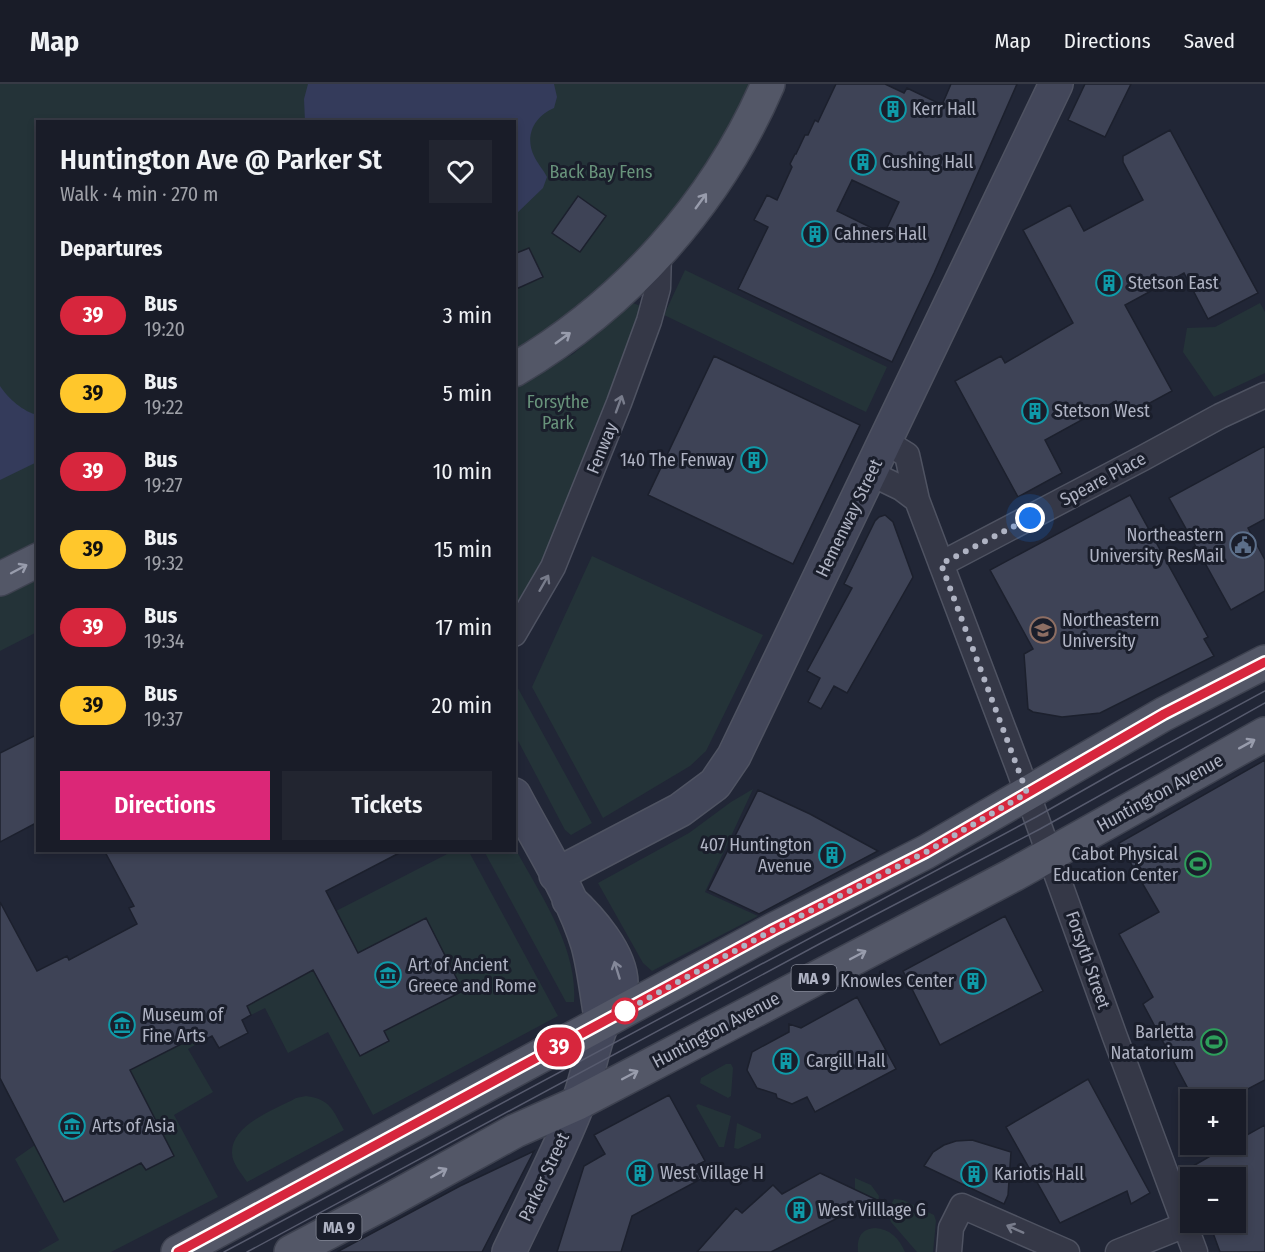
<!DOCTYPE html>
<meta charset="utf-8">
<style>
:root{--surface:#191c28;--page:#222530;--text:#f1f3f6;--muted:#9fa1a8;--line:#373a45;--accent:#db2777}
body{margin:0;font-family:"Fira Sans Condensed",sans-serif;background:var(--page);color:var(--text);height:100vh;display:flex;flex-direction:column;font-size:22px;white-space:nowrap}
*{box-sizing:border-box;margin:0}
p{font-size:20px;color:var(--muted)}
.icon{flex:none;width:33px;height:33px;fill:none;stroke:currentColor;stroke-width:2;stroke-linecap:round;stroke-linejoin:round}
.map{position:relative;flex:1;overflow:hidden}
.details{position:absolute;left:36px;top:36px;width:480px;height:732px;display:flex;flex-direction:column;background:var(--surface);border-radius:0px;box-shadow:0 3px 9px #0003,0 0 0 2px var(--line)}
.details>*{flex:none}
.badge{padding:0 12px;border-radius:20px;font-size:21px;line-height:39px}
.tools{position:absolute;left:1180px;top:1005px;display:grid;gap:12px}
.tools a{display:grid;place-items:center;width:66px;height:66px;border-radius:0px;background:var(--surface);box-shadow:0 3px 9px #0003,0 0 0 2px var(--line);font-size:30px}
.you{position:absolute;width:30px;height:30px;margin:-15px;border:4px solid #fff;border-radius:50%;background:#1a73e8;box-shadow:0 0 0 9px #1a73e833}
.map>.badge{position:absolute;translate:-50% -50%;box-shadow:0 0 0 3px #fff}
h2{padding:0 24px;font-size:22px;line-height:54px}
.round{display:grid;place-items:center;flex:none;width:63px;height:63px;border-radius:0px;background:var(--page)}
.head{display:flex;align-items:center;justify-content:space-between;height:102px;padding:0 24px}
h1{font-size:28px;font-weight:600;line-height:45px}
.cta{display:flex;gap:12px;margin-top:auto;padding:12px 24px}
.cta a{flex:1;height:69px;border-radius:0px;background:var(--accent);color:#fff;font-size:24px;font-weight:600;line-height:69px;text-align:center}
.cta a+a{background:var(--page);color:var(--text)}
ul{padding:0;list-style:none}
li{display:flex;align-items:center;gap:18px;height:78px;padding:0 24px}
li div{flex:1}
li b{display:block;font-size:22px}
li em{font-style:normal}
li .badge{min-width:66px;font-weight:700;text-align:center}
header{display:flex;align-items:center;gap:36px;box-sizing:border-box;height:84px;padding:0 30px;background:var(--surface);border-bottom:2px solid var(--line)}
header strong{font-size:28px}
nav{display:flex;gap:33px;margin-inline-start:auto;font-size:21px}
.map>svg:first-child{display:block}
.green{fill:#243338}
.water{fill:#343b5b}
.building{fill:#3e4356;stroke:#1c202d;stroke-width:1.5;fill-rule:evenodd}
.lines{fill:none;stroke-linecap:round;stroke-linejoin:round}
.street-casing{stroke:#4f5362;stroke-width:27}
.secondary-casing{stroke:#4f5362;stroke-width:36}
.primary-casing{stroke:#3e4250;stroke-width:36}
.street{stroke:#353847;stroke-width:24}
.secondary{stroke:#43475a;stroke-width:33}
.primary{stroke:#535767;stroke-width:33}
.tram{stroke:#575b6e;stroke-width:1.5}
.oneway{stroke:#989cac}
.oneway2{stroke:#787c8b}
.oneway3{stroke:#848899}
.line-casing{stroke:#fff;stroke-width:14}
.line{stroke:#d7263d;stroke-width:9}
.walk{stroke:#afb3c3;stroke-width:6;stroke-dasharray:0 10.8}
.stop-dot{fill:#fff;stroke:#d7263d;stroke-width:3}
.labels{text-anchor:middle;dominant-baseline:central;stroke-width:6;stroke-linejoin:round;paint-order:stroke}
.shield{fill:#1a1e2b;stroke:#828695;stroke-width:1.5}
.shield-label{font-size:16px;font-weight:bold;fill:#afb3c3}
.poi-label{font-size:18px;fill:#afb3c3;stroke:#1a1e2b;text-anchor:start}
.park-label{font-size:18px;fill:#68937b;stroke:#1a1e2b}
.street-label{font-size:18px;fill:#afb3c3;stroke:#1a1e2b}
</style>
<header>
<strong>Map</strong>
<nav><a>Map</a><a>Directions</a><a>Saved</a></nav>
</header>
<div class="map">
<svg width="1265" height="1168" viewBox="0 0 1265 1168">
<rect width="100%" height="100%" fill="#212636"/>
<path class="green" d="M0,0h755l-31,65 -103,128 -106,79 -1,-234h-476l-1,423 -37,20z
M685,186l202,97 -21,45 -202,-97z
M633,219l10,4 -88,235 -40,66v-221l58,-33z
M1260,219l5,9v61l-51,24 -31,-45 4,-24 28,-1z
M592,472l171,79 -57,116 -16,15 -87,52 -71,-131z
M37,490v58l-37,19v-57z
M514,597l78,142 -21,12 -6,-5 -50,-95z
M753,705l-48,103 53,24 -106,55 -9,-8 -45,-80 91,-50 42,-31z
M515,764c25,47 63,99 59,154h-8l-82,-151 30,-1z
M468,766l90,166 -185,99 -45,-83 -40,21 -23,-45 -14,7 -4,-9 66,-36 47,86 28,-15 -4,-10 79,-40 -37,-73 -68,35 -22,-42 117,-60z
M199,951l3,6 -14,8 25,43 -39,23 44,82 -107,55h-73l21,-12 -44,-81 20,-14 29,57 77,-39 5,7 27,-14 -43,-86z
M726,980h5l2,4 -2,28 -3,2 -28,-15 1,-5z
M306,1012c24,3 27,14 38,34l-97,52c-6,-9 -15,-19 -15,-29 -1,-29 43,-43 64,-55z
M698,1020l33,12 -7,31h-5l-23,-41z
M737,1039l24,11v4l-23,11 -4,-1z
M855,1094l16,7 8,11 -2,15 -11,7h-2l-5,-11 15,-8 -19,-9z
M894,1115l9,1 31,15 2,6 -3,31h-16l-26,-30 -4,-10z
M875,1144c15,1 24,10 30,24h-47c-1,-13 2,-23 17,-24z"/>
<path class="water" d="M308,0h246l3,13 -3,11c-19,8 -30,27 -20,48 3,7 9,13 13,21l-4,11 -28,27 -1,-93 -209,-1 -1,-22z
M0,302c8,12 23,26 38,29l-1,47 -37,18z"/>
<path class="building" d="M836,0h49l19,9 3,-5 35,17 9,-21h66l-83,189 -42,89 -154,-73 30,-62 -14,-7 13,-25 10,5 15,-33 -2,-3 5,-10h1l9,-19h3l7,-15 3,2zM852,96l47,22 -15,32 -47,-23z
M1085,0h46l-26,53 -37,-17z
M1170,46l88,163 -50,26 -24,-46 -59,32 47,86 -48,26 -8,-16 -71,39 17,33 -44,24 -63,-116 46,-25 4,7 68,-40 -50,-93 47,-25 14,26 59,-31 -20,-38v-6z
M578,112l28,20 -26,36 -28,-19z
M529,164l14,29 -29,13v-36z
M714,272l146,69 -67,139 -145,-69z
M1265,362v73l-17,9 17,32v31l-34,19 -62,-112z
M1130,411l78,142 -4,2 10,17 -114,57 -38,4 -29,-5 -5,-3 -4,-55 9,-5 -43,-79z
M885,431l8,7 20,55 -66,116 -13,-7 -13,23 -13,-7 12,-24 -13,-7 45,-83 -8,-4 31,-63 4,-4z
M38,650v88l-38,20v-89z
M1265,676v320l-38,20h-33l-51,-96 10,-7 -34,-63 40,-22 -40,-69z
M758,706l52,24 68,37 -119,63 -51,-24z
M104,766h301l-79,41 32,62 68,-35 37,73 -79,40 5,10 -29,15 -47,-86 -66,36 4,9 -9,5 6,13 -29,15 -7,-12 -10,5 -3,-6 -69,35 44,86 -28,14 -5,-7 -77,39 -64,-124v-176l37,69 30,-15 2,4 68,-36 -8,-16 5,-2z
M1005,832l38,75 -103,54 -37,-74z
M857,913l39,72 -81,43 -8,-15 -15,7 -15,-6 -1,-4 -19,-6 -10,-18 5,-18 37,-20v-8l12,4z
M1088,995l62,114 -19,11 -4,-13 -67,32 -54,-96z
M669,1011l36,66 -10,5 6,13 -69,37 -11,36h-64l27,-86 21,-12 -11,-19z
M1265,1041v127h-45l-11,-30h27v-44h-54l-1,-5 50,-29h5v-3z
M972,1056l39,12 -3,43 -4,9 -80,-38 9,-14 11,-7 12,-4z
M534,1067l-52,101h-145l123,-66z
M820,1089l55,26 -104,53h-74l39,-44 6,5 31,-28 9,9z"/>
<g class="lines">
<g class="street-casing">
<path id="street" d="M886,358l21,13 10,45 102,270 96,267 80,215
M870,389l31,15 16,12
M941,480l202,-106 77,-42 45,-21
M514,550l39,-67 66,-164 30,-82 9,-33 1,-36
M949,1168l2,-24 11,-22 105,46
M1118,1168l67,-27"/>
</g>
<g class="secondary-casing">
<path id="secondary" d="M514,711c24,46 60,102 74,150 7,26 9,52 14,78
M556,791l124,-65 35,-26 19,-28 322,-672
M509,1168c23,-49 50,-99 69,-149 10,-26 13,-53 24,-79 5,-13 19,-26 19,-41 0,-29 -32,-65 -52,-83"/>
</g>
<g class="primary-casing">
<path id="primary" d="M514,286c112,-66 202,-166 254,-286
M0,495l38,-19
M178,1168l595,-322 153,-78 238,-138 101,-52
M291,1168l97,-51 127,-70 63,-28 435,-228 252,-141"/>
</g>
<use href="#street" class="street"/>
<use href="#secondary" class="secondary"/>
<use href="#primary" class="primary"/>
<path class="tram" d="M224,1168l812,-435 81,-46 148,-80
M247,1168l576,-310 217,-113 225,-126"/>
</g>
<defs><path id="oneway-shaft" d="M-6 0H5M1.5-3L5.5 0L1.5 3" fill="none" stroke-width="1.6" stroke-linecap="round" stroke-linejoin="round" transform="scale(1.5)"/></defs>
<g class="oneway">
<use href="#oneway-shaft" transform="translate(701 117) rotate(-54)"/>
<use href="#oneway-shaft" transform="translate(563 254) rotate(-36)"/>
<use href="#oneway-shaft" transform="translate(19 485) rotate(-28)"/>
<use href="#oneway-shaft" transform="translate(1247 660) rotate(-29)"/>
<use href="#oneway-shaft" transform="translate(858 871) rotate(-28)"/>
<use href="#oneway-shaft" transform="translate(630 991) rotate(-28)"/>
<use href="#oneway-shaft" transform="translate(439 1089) rotate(-29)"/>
</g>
<g class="oneway2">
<use href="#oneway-shaft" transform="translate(619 320) rotate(-70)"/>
<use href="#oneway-shaft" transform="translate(544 499) rotate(-60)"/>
<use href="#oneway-shaft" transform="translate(1015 1145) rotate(-156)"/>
</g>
<use class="oneway3" href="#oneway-shaft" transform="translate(617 886) rotate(-107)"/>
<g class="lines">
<g class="line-casing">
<path id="line" d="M178,1168l595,-322 153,-78 238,-138 101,-52"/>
</g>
<use href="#line" class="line"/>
<path class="walk" d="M625,927l-2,1 150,-82 153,-78 101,-59 -86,-229 89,-46"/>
</g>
<defs>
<g id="building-ring" transform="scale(1.35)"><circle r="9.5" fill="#1a1e2b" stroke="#0f9aa8" stroke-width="1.5"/><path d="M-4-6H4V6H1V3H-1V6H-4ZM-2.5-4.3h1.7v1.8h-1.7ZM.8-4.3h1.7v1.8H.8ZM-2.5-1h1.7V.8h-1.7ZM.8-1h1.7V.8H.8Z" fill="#0f9aa8"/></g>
<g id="civic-ring" transform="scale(1.35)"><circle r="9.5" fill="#1a1e2b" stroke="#5c6f8a" stroke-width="1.5"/><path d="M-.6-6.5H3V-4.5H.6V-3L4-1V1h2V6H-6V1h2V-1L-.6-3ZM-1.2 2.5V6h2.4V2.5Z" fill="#5c6f8a"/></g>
<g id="university-ring" transform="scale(1.35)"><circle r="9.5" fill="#1a1e2b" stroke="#8d6e63" stroke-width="1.5"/><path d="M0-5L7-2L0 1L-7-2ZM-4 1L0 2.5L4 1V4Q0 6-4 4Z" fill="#8d6e63"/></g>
<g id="stadium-ring" transform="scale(1.35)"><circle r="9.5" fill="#1a1e2b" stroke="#2e9e5b" stroke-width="1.5"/><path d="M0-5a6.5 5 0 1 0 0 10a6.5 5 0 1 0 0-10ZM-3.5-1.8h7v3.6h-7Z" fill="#2e9e5b"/></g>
<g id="museum-ring" transform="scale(1.35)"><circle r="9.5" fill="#1a1e2b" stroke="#0f9aa8" stroke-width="1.5"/><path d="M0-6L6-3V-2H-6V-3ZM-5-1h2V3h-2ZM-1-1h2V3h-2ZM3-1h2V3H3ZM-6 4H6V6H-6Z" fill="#0f9aa8"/></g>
</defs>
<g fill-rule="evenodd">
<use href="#building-ring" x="893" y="25"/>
<use href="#building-ring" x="863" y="78"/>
<use href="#building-ring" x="815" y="150"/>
<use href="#building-ring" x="1109" y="199"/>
<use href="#building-ring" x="1035" y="327"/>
<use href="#building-ring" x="754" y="376"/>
<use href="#civic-ring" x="1243" y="461"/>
<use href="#university-ring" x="1043" y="546"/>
<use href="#building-ring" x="832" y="771"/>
<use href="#stadium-ring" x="1198" y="780"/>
<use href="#museum-ring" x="388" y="891"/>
<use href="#building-ring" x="973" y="897"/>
<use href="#museum-ring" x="122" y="941"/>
<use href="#stadium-ring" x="1214" y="958"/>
<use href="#building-ring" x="786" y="977"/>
<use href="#museum-ring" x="72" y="1042"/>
<use href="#building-ring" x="640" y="1089"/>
<use href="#building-ring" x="974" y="1090"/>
<use href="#building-ring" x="799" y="1126"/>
</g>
<circle class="stop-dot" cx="625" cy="927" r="12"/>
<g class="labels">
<g class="shield">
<rect x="791.5" y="881" width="45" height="26" rx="4.5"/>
<rect x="316.5" y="1130" width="45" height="26" rx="4.5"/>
</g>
<g class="shield-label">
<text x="814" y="894">MA 9</text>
<text x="339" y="1143">MA 9</text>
</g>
<g class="poi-label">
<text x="912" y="25">Kerr Hall</text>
<text x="882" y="78">Cushing Hall</text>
<text x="834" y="150">Cahners Hall</text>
<text x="1128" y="199">Stetson East</text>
<text x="1054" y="327">Stetson West</text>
<text x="734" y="376" text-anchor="end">140 The Fenway</text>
<text x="1224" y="451" text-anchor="end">Northeastern<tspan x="1224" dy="21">University ResMail</tspan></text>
<text x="1062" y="536">Northeastern<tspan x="1062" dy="21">University</tspan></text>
<text x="812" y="761" text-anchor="end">407 Huntington<tspan x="812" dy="21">Avenue</tspan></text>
<text x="1178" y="770" text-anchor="end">Cabot Physical<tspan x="1178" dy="21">Education Center</tspan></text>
<text x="408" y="881">Art of Ancient<tspan x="408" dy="21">Greece and Rome</tspan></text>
<text x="954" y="897" text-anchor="end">Knowles Center</text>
<text x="142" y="931">Museum of<tspan x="142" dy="21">Fine Arts</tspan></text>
<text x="1194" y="948" text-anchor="end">Barletta<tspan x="1194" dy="21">Natatorium</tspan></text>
<text x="806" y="977">Cargill Hall</text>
<text x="92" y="1042">Arts of Asia</text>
<text x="660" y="1089">West Village H</text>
<text x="994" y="1090">Kariotis Hall</text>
<text x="818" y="1126">West Villlage G</text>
</g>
<g class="park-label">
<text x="601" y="88">Back Bay Fens</text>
<text x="558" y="318">Forsythe<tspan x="558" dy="21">Park</tspan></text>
</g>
<g class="street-label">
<text transform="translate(602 364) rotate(-68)">Fenway</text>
<text transform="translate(1103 395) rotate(-28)">Speare Place</text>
<text transform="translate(849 434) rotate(-64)">Hemenway Street</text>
<text transform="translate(1160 709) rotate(-29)">Huntington Avenue</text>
<text transform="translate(1088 876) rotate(71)">Forsyth Street</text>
<text transform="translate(716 946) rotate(-28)">Huntington Avenue</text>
<text transform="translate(544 1093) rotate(-65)">Parker Street</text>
</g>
</g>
</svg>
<div class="tools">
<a>+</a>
<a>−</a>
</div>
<div class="you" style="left:1030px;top:434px"></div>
<b class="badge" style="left:559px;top:963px;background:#d7263d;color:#fff">39</b>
<section class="details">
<div class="head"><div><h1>Huntington Ave @ Parker St</h1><p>Walk · 4 min · 270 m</p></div><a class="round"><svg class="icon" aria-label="heart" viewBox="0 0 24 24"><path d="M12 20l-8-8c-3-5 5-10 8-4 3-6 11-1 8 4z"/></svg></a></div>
<h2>Departures</h2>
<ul>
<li><span class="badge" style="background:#d7263d;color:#fff">39</span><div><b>Bus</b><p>19:20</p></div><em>3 min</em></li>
<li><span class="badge" style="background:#ffc72c;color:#111">39</span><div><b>Bus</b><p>19:22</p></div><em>5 min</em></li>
<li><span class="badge" style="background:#d7263d;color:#fff">39</span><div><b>Bus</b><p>19:27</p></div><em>10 min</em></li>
<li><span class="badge" style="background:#ffc72c;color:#111">39</span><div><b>Bus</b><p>19:32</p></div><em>15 min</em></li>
<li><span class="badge" style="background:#d7263d;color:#fff">39</span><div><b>Bus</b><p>19:34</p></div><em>17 min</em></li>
<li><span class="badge" style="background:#ffc72c;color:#111">39</span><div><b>Bus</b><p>19:37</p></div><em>20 min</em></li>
</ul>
<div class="cta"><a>Directions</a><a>Tickets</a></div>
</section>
</div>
